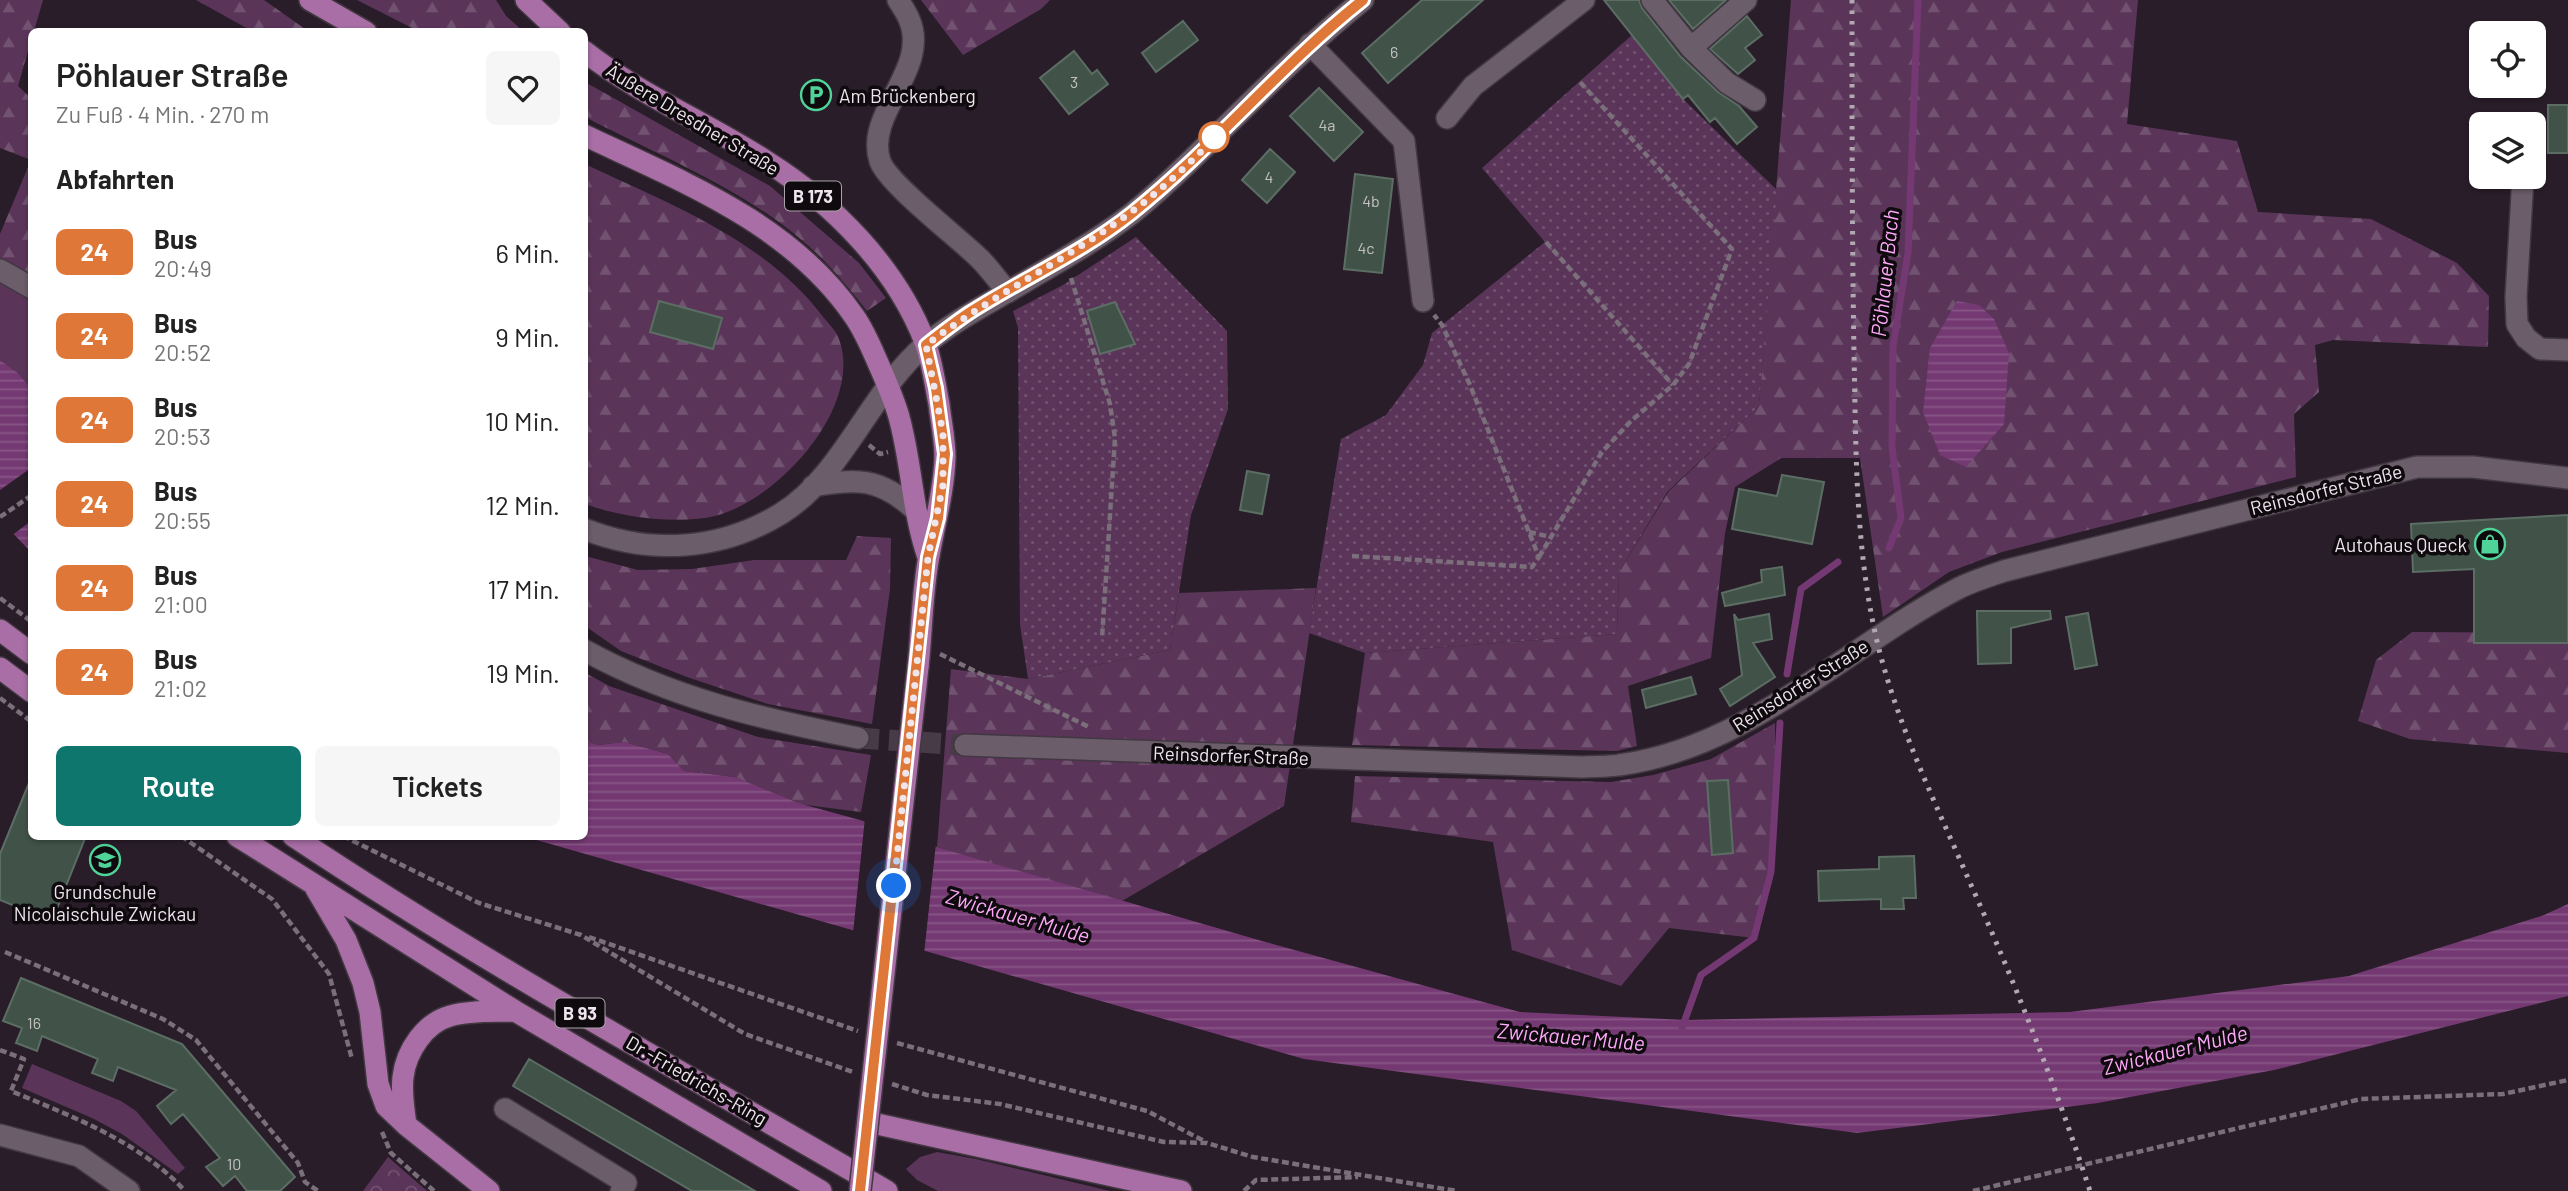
<!DOCTYPE html>
<html lang="de">
<meta charset="utf-8">
<style>
:root{--surface:#fff;--page:#f6f6f6;--text:#222;--muted:#767676;--accent:#0f766e}
body{margin:0;font-family:Barlow,sans-serif;background:var(--page);color:var(--text);height:100vh;display:flex;flex-direction:column;font-size:26px;white-space:nowrap}
*{box-sizing:border-box;margin:0}
p{font-size:23px;color:var(--muted)}
.icon{flex:none;width:38px;height:38px;fill:none;stroke:currentColor;stroke-width:2;stroke-linecap:round;stroke-linejoin:round}
.map{position:relative;flex:1;overflow:hidden}
.drawer{position:absolute;left:28px;top:28px;width:560px;height:812px;display:flex;flex-direction:column;background:var(--surface);border-radius:10px;box-shadow:0 2px 5px #0004}
.drawer>*{flex:none}
.badge{padding:0 14px;border-radius:10px;font-size:24px;line-height:46px}
.controls{position:absolute;left:2469px;top:21px;display:grid;gap:14px}
.controls a{display:grid;place-items:center;width:77px;height:77px;border-radius:10px;background:var(--surface);box-shadow:0 2px 5px #0004;font-size:35px}
.you{position:absolute;width:35px;height:35px;margin:-18px;border:5px solid #fff;border-radius:50%;background:#1a73e8;box-shadow:0 0 0 10px #1a73e833}
.map>.badge{position:absolute;translate:-50% -50%;box-shadow:0 0 0 4px #fff}
h2{padding:0 28px;font-size:26px;line-height:63px}
.round{display:grid;place-items:center;flex:none;width:74px;height:74px;border-radius:10px;background:var(--page)}
.headline{display:flex;align-items:center;justify-content:space-between;height:119px;padding:0 28px}
h1{font-size:33px;font-weight:600;line-height:52px}
.cta{display:flex;gap:14px;margin-top:auto;padding:14px 28px}
.cta a{flex:1;height:80px;border-radius:10px;background:var(--accent);color:#fff;font-size:28px;font-weight:600;line-height:80px;text-align:center}
.cta a+a{background:var(--page);color:var(--text)}
ul{padding:0;list-style:none}
li{display:flex;align-items:center;gap:21px;height:84px;padding:0 28px}
li div{flex:1}
li b{display:block;font-size:26px}
li em{font-style:normal}
li .badge{min-width:77px;font-weight:700;text-align:center}
.map>svg:first-child{display:block}
.grass{fill:#5a3559}
.forest{fill:url(#forest-firs)}
.park{fill:url(#park-crowns)}
.garden{fill:url(#garden-dots)}
.water{fill:url(#water-rules)}
.pier{fill:#291d29}
.lines{fill:none;stroke-linecap:round;stroke-linejoin:round}
.stream{stroke:#743972;stroke-width:7}
.building{fill:#415349;stroke:#5c6e64;stroke-width:2}
.minor-tunnel{stroke:#473b46;stroke-width:21;stroke-dasharray:21 10;stroke-linecap:butt}
.minor-casing{stroke:#423841;stroke-width:24}
.major-casing{stroke:#423841;stroke-width:24}
.path{stroke:#7a6f7a;stroke-width:4.5;stroke-dasharray:7 3.5;stroke-linecap:butt}
.minor{stroke:#6b5d6a;stroke-width:21}
.major{stroke:#a86ea5;stroke-width:21}
.rail{stroke:#b2a8b2;stroke-width:5;stroke-dasharray:3.5 7;stroke-linecap:butt}
.major-bridge-casing{stroke:#423841;stroke-width:24;stroke-linecap:butt}
.major-bridge{stroke:#a86ea5;stroke-width:21}
.line-casing{stroke:#fff;stroke-width:16}
.line{stroke:#de7737;stroke-width:10}
.walk{stroke:#eee5ed;stroke-width:7;stroke-dasharray:0 12.6}
.stop-dot{fill:#fff;stroke:#de7737;stroke-width:3.5}
.labels{text-anchor:middle;dominant-baseline:central;stroke-width:7;stroke-linejoin:round;paint-order:stroke}
.number-label{font-size:16px;fill:#c3c0c4}
.shield{fill:#0f0a0e;stroke:#aba3aa;stroke-width:2}
.shield-label{font-size:18px;font-weight:bold;fill:#eee5ed}
.poi-label{font-size:19px;fill:#eee5ed;stroke:#0f0a0e;text-anchor:start}
.street-label{font-size:19px;fill:#eee5ed;stroke:#0f0a0e}
.water-label{font-size:21px;font-style:italic;fill:#fea8fa;stroke:#0f0a0e}
</style>
<div class="map">
<svg width="2568" height="1191" viewBox="0 0 2568 1191">
<defs>
<pattern id="forest-firs" width="22" height="20" patternUnits="userSpaceOnUse" patternTransform="scale(1.75)"><rect width="22" height="20" fill="#5a3559"/><path d="M5 1l3.5 6h-7zM16 11l3.5 6h-7z" fill="#725271"/></pattern>
<pattern id="park-crowns" width="20" height="18" patternUnits="userSpaceOnUse" patternTransform="scale(1.75)"><rect width="20" height="18" fill="#5a3559"/><path d="M2 6a3 3 0 1 1 6 0M12 15a3 3 0 1 1 6 0" fill="none" stroke="#725271"/></pattern>
<pattern id="garden-dots" width="8" height="8" patternUnits="userSpaceOnUse" patternTransform="scale(1.75)"><rect width="8" height="8" fill="#5a3559"/><path d="M2 2h.1M6 6h.1" fill="none" stroke="#725271" stroke-width="1.8" stroke-linecap="round"/></pattern>
<pattern id="water-rules" width="6" height="5" patternUnits="userSpaceOnUse" patternTransform="scale(1.75)"><rect width="6" height="5" fill="#743972"/><path d="M0 2.5h6" fill="none" stroke="#885686"/></pattern>
</defs>
<rect width="100%" height="100%" fill="#291d29"/>
<path class="grass" d="M0,279l31,17v92l-13,-15 -18,-13z
M32,1064l89,37 15,10 49,57 -7,6 -56,-40 -30,-16 -70,-30z
M937,1152l39,7 134,32h-172l-21,-11 -11,-11 14,-12z"/>
<path class="forest" d="M0,0h43l-9,31 -2,1 -1,9 -13,45 13,12v180l-31,-17v-27l31,-74 -31,-12z
M196,0h68l44,31h-56z
M357,0h139l10,16 17,15h-105z
M921,0h129l-9,9 -78,46z
M1791,0h347l-11,124 110,17 21,71 113,7 86,44 32,33 -1,51 -155,-7 -18,5 4,47 -25,22 2,63 -294,75 -53,20 -66,45 -23,-159h-79l-46,29 -10,46 -14,125 -83,28 9,60 -20,5 -265,-6 13,-92 252,-19 2,-62 50,-81 90,-85z
M585,82l185,104 89,77 27,35 -19,13c-21,-27 -43,-53 -69,-74 -58,-49 -146,-85 -213,-120z
M585,164c84,40 181,76 239,154 5,6 13,14 15,21 26,70 -68,170 -134,179 -39,5 -83,-1 -120,-14z
M857,536l34,2 -1,51 -18,135 -104,-20 -81,-27 -66,-26 -36,-25v-70l53,14 54,-1 62,-9h92z
M1316,588l-32,218 -162,95 -185,-54 14,-178 77,10 142,-29 9,-57z
M2412,632l156,1v120l-158,-14 -52,-18 18,-61z
M584,672l25,14 149,51 113,18 -10,57 -63,-8 -63,-27 -51,-6 -16,-17 -44,-12 -26,3 -13,-4z
M1775,723v59l-4,90 -17,66 -85,-10 -48,58 -109,-36 -19,-108 -142,-20 4,-46 256,6 42,-7 58,-16z"/>
<path class="park" d="M388,1157l39,34h-64z"/>
<path class="garden" d="M1632,35l51,64 94,91 -18,216 -91,85 -49,81 -2,62 -252,19 -56,-20 32,-194 45,-24 37,-50 9,-32 113,-91 -63,-74z
M1136,237l91,94 1,78 -37,106 -21,135 -142,29 -8,-55 -2,-296 -5,-17 50,-26z"/>
<path class="water" d="M1957,301l22,4 15,14 15,34 -5,71 -38,43 -26,-12 -17,-43 7,-64z
M0,360l18,13 13,15v164l-31,-32z
M585,741l13,4 26,-3 44,12 16,17 51,6 63,26 62,17 77,27 325,94 258,71 166,8 384,-8 279,-36 195,-61 24,-11v92l-294,74 -176,33 -241,30 -553,-74 -778,-222 58,-1z"/>
<path class="pier" d="M31,468v53l-20,15 -11,-11v-35z
M865,818l71,25 -12,111 -71,-21z"/>
<g class="lines">
<path class="stream" d="M1889,548l12,-30 -9,-71 1,-100 15,-94 10,-253
M1787,674l14,-85 37,-27
M1682,1028l19,-53 53,-37 17,-66 9,-149"/>
</g>
<path class="building" d="M1422,0h61l-95,83 -26,-30z
M1604,0h35l3,8 39,49 37,35 21,14 18,21 -20,17 -22,-26 -5,4 -22,-27 -5,4z
M1669,0h57l-33,29z
M1747,16l15,19 -17,13 10,12 -17,14 -28,-25z
M1183,21l15,19 -42,32 -14,-19z
M1074,51l18,23 5,-4 11,14 -39,30 -29,-36z
M1319,88l44,44 -29,29 -44,-45z
M2548,105h20v48h-20z
M1270,149l25,23 -28,31 -25,-23z
M1355,174l38,5 -11,94 -38,-4z
M659,301l63,17 -9,31 -63,-17z
M1115,302l20,42 -35,10 -13,-43z
M1247,471l22,4 -7,39 -22,-4z
M1782,475l42,7 -12,62 -80,-15 7,-40 38,7z
M2568,515v128h-94v-74l-61,3 -2,-48z
M1782,567l3,28 -60,11 -3,-13 40,-11 -1,-12z
M1977,611h73l1,8 -40,9v35l-33,1z
M2088,613l9,52 -22,4 -9,-52z
M1734,614l4,6 31,-6 3,25 -19,4 22,34 -45,29 -10,-17 22,-14z
M1691,677l5,17 -50,14 -4,-18z
M31,778l1,58h54l-34,85 -52,-21v-46z
M1728,780l5,73 -21,2 -5,-74z
M1914,856l2,42h-13l1,11h-23v-10l-62,2 -1,-30 61,-2v-12z
M21,978l161,66 113,133 -15,14h-33l-12,-15 -12,10 -17,-19 14,-9 -37,-44 -12,10 -14,-18 19,-16 -58,-23 -5,14 -21,-8 6,-14 -56,-23 -5,15 -21,-8 6,-15 -19,-7z
M529,1059l180,105 46,27h-63l-179,-105z"/>
<g class="lines">
<path class="minor-tunnel" d="M858,738l107,7"/>
<g class="minor-casing">
<path id="minor" d="M898,0c4,6 8,12 11,19 22,50 -45,94 -29,142 7,22 80,78 100,98 10,10 18,22 28,33
M1652,0l39,48 36,35 28,17
M1310,44l94,97 19,160
M1691,48l55,-48
M1447,118l26,-32 111,-86
M2523,177l-7,120 1,27 9,14 14,11 28,1
M0,270l32,18
M813,486c44,-8 67,-8 101,23
M584,529c66,26 137,22 198,-16 60,-37 88,-121 143,-168 26,-22 55,-37 84,-54 41,-24 84,-48 121,-76 31,-24 58,-52 86,-79 48,-47 95,-94 147,-136
M584,650c87,48 178,69 274,88
M965,745l617,22c12,-1 25,0 37,-2 130,-17 228,-119 340,-177 14,-7 30,-12 45,-17l413,-104h56l95,11
M505,1109l121,74 -5,8
M0,1135l79,21 50,35"/>
</g>
<g class="major-casing">
<path id="major" d="M310,0l56,32
M526,0l34,32
M584,51c56,44 123,72 182,110 67,42 130,106 159,181 7,19 10,42 14,62 2,18 6,35 6,53 -1,34 -10,65 -16,99 -7,36 -7,75 -11,111
M584,135c99,47 206,88 270,181 10,14 17,31 24,47 8,18 16,36 21,54 13,47 13,94 29,140
M0,630l32,24
M0,668l32,24
M237,836l278,175 306,180
M293,836c192,128 395,239 594,355
M316,889l30,51 17,43 7,29 8,72 8,22 20,19 83,66
M868,1122l313,69
M406,1125c-2,-16 -5,-32 -3,-48 3,-26 22,-54 47,-61 21,-6 44,-4 65,-5"/>
</g>
<path class="path" d="M1546,242l127,143
M1071,278l39,126 5,34 -13,200
M869,445l11,9 8,-2
M0,517l32,-22
M1529,532l22,5
M1352,556l180,11 7,-10 -69,-172 -28,-60 -8,-10
M1539,557l63,-105 29,-31 42,-36 16,-21 43,-115 -152,-167
M0,598l32,24
M940,654l149,73
M0,698l32,24
M181,836l91,63 57,75 23,85
M343,836l136,67 102,32 164,99 108,38
M589,937l269,94
M5,952l158,67 33,21 102,123 7,19 13,9
M897,1043l250,68 57,30
M0,1050l24,9 -13,32c62,26 128,50 174,100
M892,1084l35,11 73,9 164,38 43,1 46,14 204,34
M382,1132l9,21 43,38
M1244,1191l12,-11 102,-3
M1973,1191l388,-92 142,-5 65,-14"/>
<use href="#minor" class="minor"/>
<use href="#major" class="major"/>
<path class="rail" d="M1852,0c0,118 0,235 2,353 2,95 1,191 22,284 20,86 60,167 95,248 45,100 85,202 119,306"/>
<g class="major-bridge-casing">
<path id="major-bridge" d="M860,1191l58,-524"/>
</g>
<use href="#major-bridge" class="major-bridge"/>
</g>
<g class="lines">
<g class="line-casing">
<path id="line" d="M860,1191l68,-634 10,-39 7,-64 -9,-66 -10,-43c14,-11 28,-22 43,-32 53,-34 113,-60 163,-100 82,-66 149,-148 231,-213"/>
</g>
<use href="#line" class="line"/>
<path class="walk" d="M894,886l34,-329 15,-72v-52l-17,-88c77,-58 165,-96 239,-160 17,-15 36,-32 49,-48"/>
</g>
<defs>
<g id="parking-ring" transform="scale(1.575)"><circle r="9.5" fill="#0f0a0e" stroke="#4fd399" stroke-width="1.5"/><path d="M-3.5-5.5H1a3.5 3.5 0 0 1 0 7H-1V5.5H-3.5ZM-1-3.4V-.6H.8a1.4 1.4 0 0 0 0-2.8Z" fill="#4fd399"/></g>
<g id="shop-ring" transform="scale(1.575)"><circle r="9.5" fill="#0f0a0e" stroke="#4fd399" stroke-width="1.5"/><path d="M-5-2.5h2.3a2.7 3.5 0 0 1 5.4 0H5L5.5 6h-11ZM-1.5-2.5h3a1.5 2.3 0 0 0-3 0Z" fill="#4fd399"/></g>
<g id="school-ring" transform="scale(1.575)"><circle r="9.5" fill="#0f0a0e" stroke="#4fd399" stroke-width="1.5"/><path d="M0-5L7-2L0 1L-7-2ZM-4 1L0 2.5L4 1V4Q0 6-4 4Z" fill="#4fd399"/></g>
</defs>
<g fill-rule="evenodd">
<use href="#parking-ring" x="816" y="95"/>
<use href="#shop-ring" x="2490" y="544"/>
<use href="#school-ring" x="105" y="860"/>
</g>
<circle class="stop-dot" cx="1214" cy="137" r="14"/>
<g class="labels">
<g class="number-label">
<text x="1394" y="51">6</text>
<text x="1074" y="81">3</text>
<text x="1327" y="124">4a</text>
<text x="1269" y="176">4</text>
<text x="1371" y="200">4b</text>
<text x="1366" y="247">4c</text>
<text x="34" y="1022">16</text>
<text x="234" y="1163">10</text>
</g>
<g class="shield">
<rect x="785" y="181.5" width="56" height="29" rx="5"/>
<rect x="555.5" y="998.5" width="49" height="29" rx="5"/>
</g>
<g class="shield-label">
<text x="813" y="196">B 173</text>
<text x="580" y="1013">B 93</text>
</g>
<g class="poi-label">
<text x="839" y="95">Am Brückenberg</text>
<text x="2467" y="544" text-anchor="end">Autohaus Queck</text>
<text x="105" y="891" text-anchor="middle">Grundschule<tspan x="105" dy="22">Nicolaischule Zwickau</tspan></text>
</g>
<g class="street-label">
<text transform="translate(693 119) rotate(31)">Äußere Dresdner Straße</text>
<text transform="translate(2326 489) rotate(-14)">Reinsdorfer Straße</text>
<text transform="translate(1800 685) rotate(-32)">Reinsdorfer Straße</text>
<text transform="translate(1231 755) rotate(2)">Reinsdorfer Straße</text>
<text transform="translate(697 1080) rotate(30)">Dr.-Friedrichs-Ring</text>
</g>
<g class="water-label">
<text transform="translate(1884 273) rotate(-84)">Pöhlauer Bach</text>
<text transform="translate(1018 915) rotate(16)">Zwickauer Mulde</text>
<text transform="translate(1571 1036) rotate(5)">Zwickauer Mulde</text>
<text transform="translate(2175 1049) rotate(-14)">Zwickauer Mulde</text>
</g>
</g>
</svg>
<div class="controls">
<a><svg class="icon" aria-label="locate" viewBox="0 0 24 24"><circle cx="12" cy="12" r="6"/><path d="M12 2v4M12 18v4M2 12h4M18 12h4"/></svg></a>
<a><svg class="icon" aria-label="layers" viewBox="0 0 24 24"><path d="M12 4l9 5-9 5-9-5zM3 14l9 5 9-5"/></svg></a>
</div>
<div class="you" style="left:894px;top:886px"></div>
<section class="drawer">
<div class="headline"><div><h1>Pöhlauer Straße</h1><p>Zu Fuß · 4 Min. · 270 m</p></div><a class="round"><svg class="icon" aria-label="heart" viewBox="0 0 24 24"><path d="M12 20l-8-8c-3-5 5-10 8-4 3-6 11-1 8 4z"/></svg></a></div>
<h2>Abfahrten</h2>
<ul>
<li><span class="badge" style="background:#de7737;color:#fff">24</span><div><b>Bus</b><p>20:49</p></div><em>6 Min.</em></li>
<li><span class="badge" style="background:#de7737;color:#fff">24</span><div><b>Bus</b><p>20:52</p></div><em>9 Min.</em></li>
<li><span class="badge" style="background:#de7737;color:#fff">24</span><div><b>Bus</b><p>20:53</p></div><em>10 Min.</em></li>
<li><span class="badge" style="background:#de7737;color:#fff">24</span><div><b>Bus</b><p>20:55</p></div><em>12 Min.</em></li>
<li><span class="badge" style="background:#de7737;color:#fff">24</span><div><b>Bus</b><p>21:00</p></div><em>17 Min.</em></li>
<li><span class="badge" style="background:#de7737;color:#fff">24</span><div><b>Bus</b><p>21:02</p></div><em>19 Min.</em></li>
</ul>
<div class="cta"><a>Route</a><a>Tickets</a></div>
</section>
</div>
